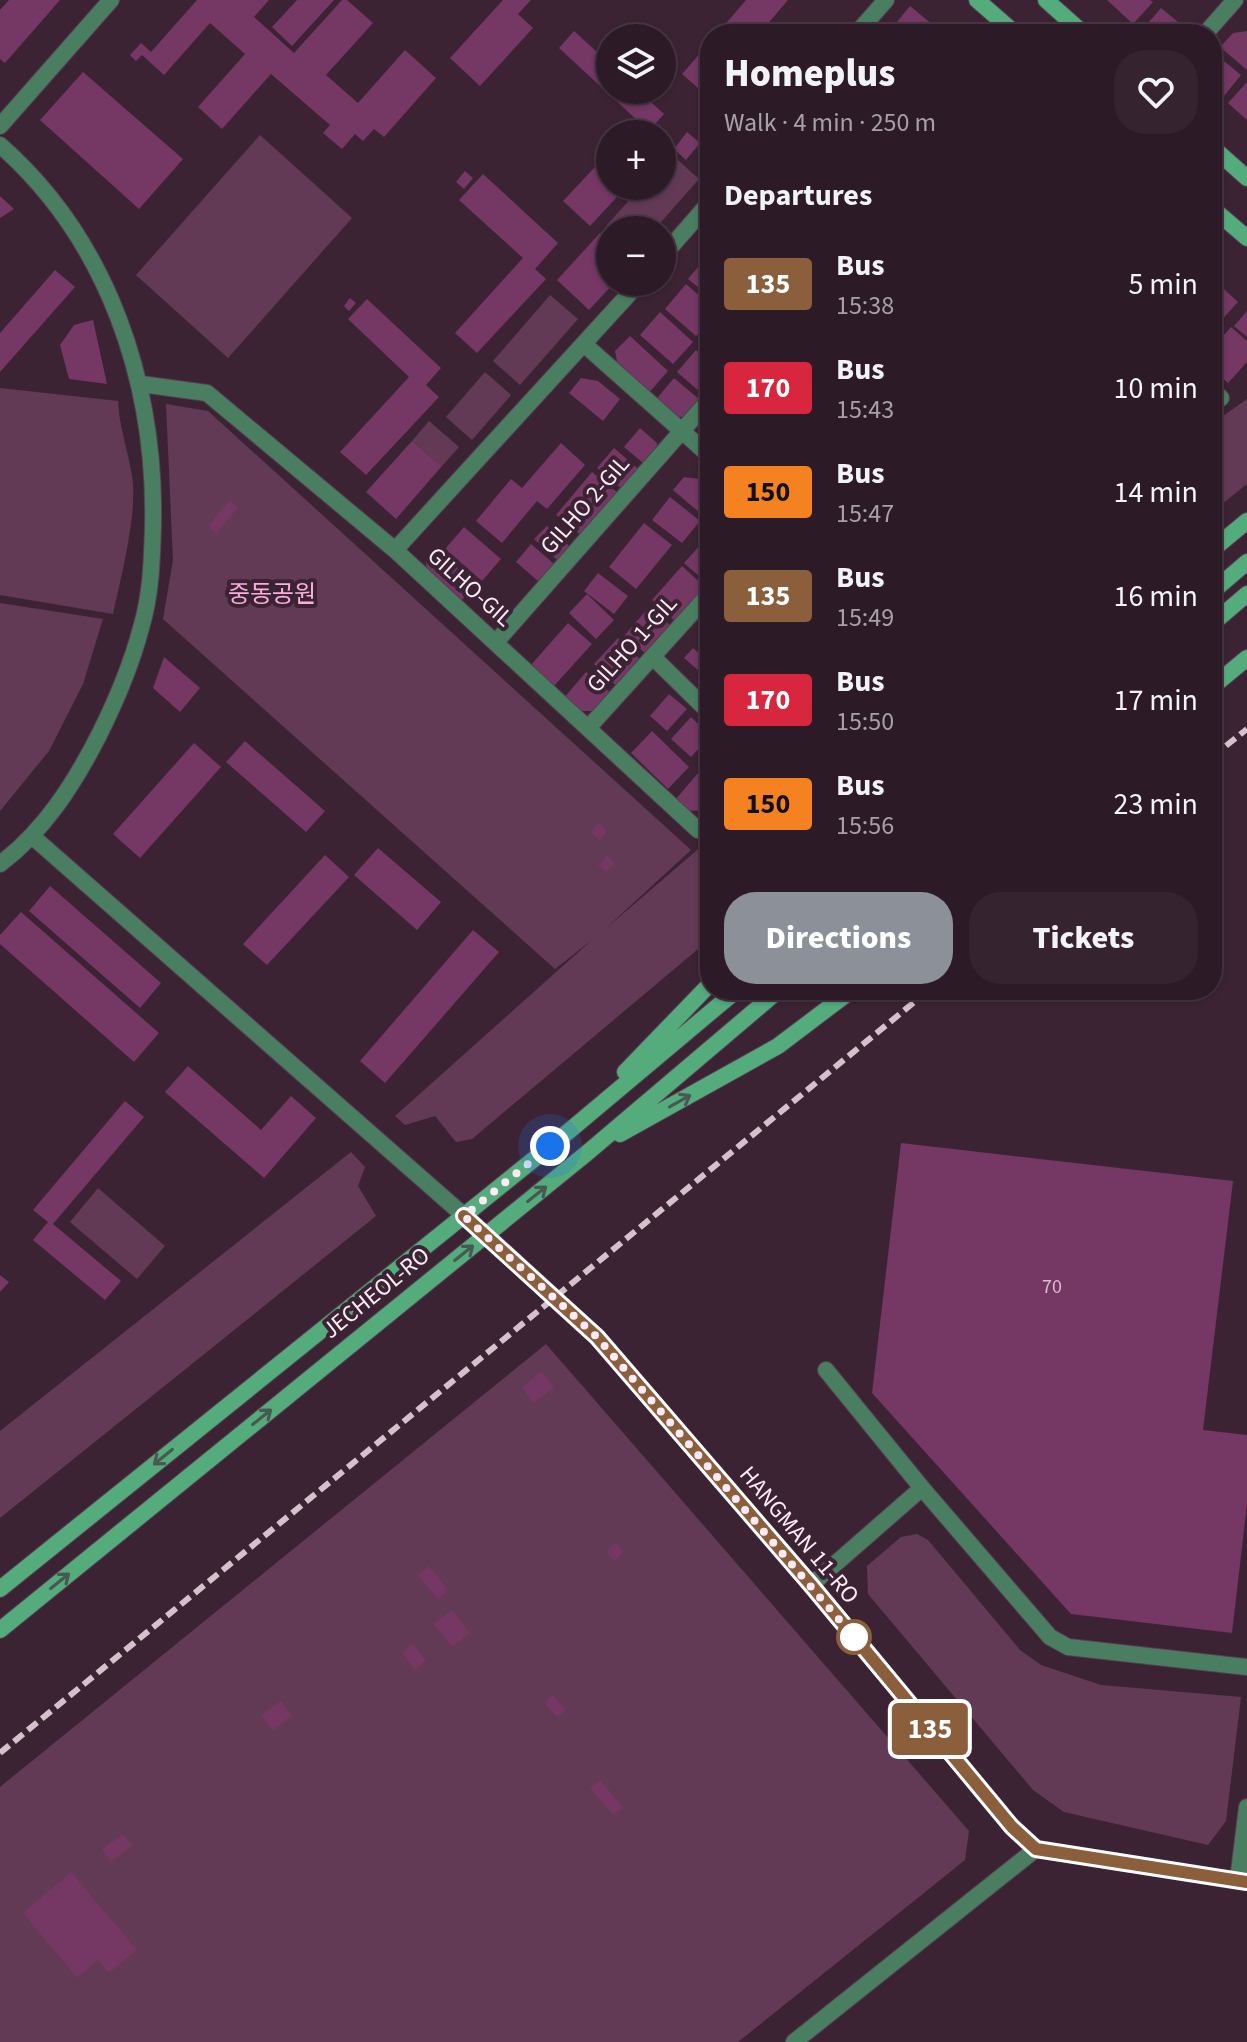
<!DOCTYPE html>
<meta charset="utf-8">
<style>
:root{--surface:#2d1a27;--page:#35232f;--text:#f1f3f6;--muted:#a7a1a7;--line:#483844;--accent:#8c9099}
body{margin:0;font-family:"Source Sans 3","Noto Sans KR",sans-serif;background:var(--page);color:var(--text);height:100vh;display:flex;flex-direction:column;font-size:30px;white-space:nowrap}
*{box-sizing:border-box;margin:0}
p{font-size:26px;color:var(--muted)}
.icon{flex:none;width:44px;height:44px;fill:none;stroke:currentColor;stroke-width:2;stroke-linecap:round;stroke-linejoin:round}
.map{position:relative;flex:1;overflow:hidden}
.sheet{position:absolute;left:700px;top:24px;width:522px;height:976px;display:flex;flex-direction:column;background:var(--surface);border-radius:32px;box-shadow:0 2px 6px #0004,0 0 0 2px var(--line)}
.sheet>*{flex:none}
.badge{padding:0 16px;border-radius:6px;font-size:28px;line-height:52px}
.controls{position:absolute;left:596px;top:24px;display:grid;gap:16px}
.controls a{display:grid;place-items:center;width:80px;height:80px;border-radius:50%;background:var(--surface);box-shadow:0 2px 6px #0004,0 0 0 2px var(--line);font-size:40px}
.you{position:absolute;width:40px;height:40px;margin:-20px;border:6px solid #fff;border-radius:50%;background:#1a73e8;box-shadow:0 0 0 12px #1a73e833}
.map>.badge{position:absolute;translate:-50% -50%;box-shadow:0 0 0 4px #fff}
h2{padding:0 24px;font-size:30px;line-height:72px}
.round{display:grid;place-items:center;flex:none;width:84px;height:84px;border-radius:32px;background:var(--page)}
.head{display:flex;align-items:center;justify-content:space-between;height:136px;padding:0 24px}
h1{font-size:38px;font-weight:800;line-height:60px}
.cta{display:flex;gap:16px;margin-top:auto;padding:16px 24px}
.cta a{flex:1;height:92px;border-radius:32px;background:var(--accent);color:#fff;font-size:32px;font-weight:800;line-height:92px;text-align:center}
.cta a+a{background:var(--page);color:var(--text)}
ul{padding:0;list-style:none}
li{display:flex;align-items:center;gap:24px;height:104px;padding:0 24px}
li div{flex:1}
li b{display:block;font-size:30px}
li em{font-style:normal}
li .badge{min-width:88px;font-weight:700;text-align:center}
.map>svg:first-child{display:block}
.green{fill:#633a56}
.building{fill:#753763}
.lines{fill:none;stroke-linecap:round;stroke-linejoin:round}
.minor-casing{stroke:#573f4f;stroke-width:18}
.tertiary-casing{stroke:#573f4f;stroke-width:18}
.secondary-casing{stroke:#573f4f;stroke-width:18}
.minor{stroke:#497e61;stroke-width:16}
.tertiary{stroke:#497e61;stroke-width:16}
.secondary{stroke:#54ac7d;stroke-width:16}
.rail{stroke:#d4c1cc;stroke-width:6;stroke-dasharray:12 6;stroke-linecap:butt}
.oneway{stroke:#465a51}
.line-casing{stroke:#fff;stroke-width:18}
.line{stroke:#8b5e3c;stroke-width:12}
.walk{stroke:#fcebf5;stroke-width:8;stroke-dasharray:0 14.4}
.stop-dot{fill:#fff;stroke:#8b5e3c;stroke-width:4}
.labels{text-anchor:middle;dominant-baseline:central;stroke-width:8;stroke-linejoin:round;paint-order:stroke}
.number-label{font-size:20px;fill:#dabed0}
.street-label{font-size:24px;fill:#fcebf5;stroke:#3c2334}
.park-label{font-size:24px;fill:#f8aedf;stroke:#3c2334}
</style>
<div class="map">
<svg width="1247" height="2042" viewBox="0 0 1247 2042">
<rect width="100%" height="100%" fill="#3c2334"/>
<path class="green" d="M260,135l92,83 -124,140 -92,-83z
M670,153l29,26 -45,51h-43l-5,-4 36,-40h20v-23z
M550,295l28,24 -58,66 -27,-24z
M485,372l26,23 -39,45 -26,-23z
M0,388l118,13c1,26 10,49 14,75 6,36 -11,101 -19,138l-113,-19z
M1247,399v85l-35,28v-88z
M166,404l42,7 483,439 -87,80 106,-91v100l-238,200 -16,3 -21,-26 -30,9 -10,-9 197,-176 -37,29 -392,-350 10,-59z
M429,421l30,26 -17,19 -30,-25z
M0,603l103,16 -20,65 -34,67 -49,60z
M351,1152l14,15 -7,19 18,30 -376,302v-87z
M98,1188l67,58 -28,33 -67,-57z
M546,1344l423,487 -4,29 -227,182h-738v-255z
M917,1534l11,6 92,110 21,15 60,20 140,12 -15,124 -18,24 -144,-33 -31,-22 -165,-196 -1,-28 34,-29z"/>
<path class="building" d="M9,0h51l-55,63 -5,-4v-49z
M197,0h72l-15,17 40,36 48,-53h5l26,23 -47,52 32,28 47,-53 31,28 -52,59 -10,-8 -11,12 -8,-7 -13,15 -19,-16 7,-8 -59,-51 -49,55 -24,-22 47,-53 -35,-31 -46,52 -22,-20 -6,6 -6,-6 11,-12 10,9z
M297,0h37l-42,46 -20,-19z
M503,0h28l-13,14 15,14 -53,58 -30,-28z
M746,0h42l-29,34h-42z
M1107,0h43l3,2 -20,22z
M910,6l34,28h-57z
M1161,8l29,24 -2,2h-42l-4,-4z
M574,31l36,33v26h28l26,24 -16,18 3,2h-26l13,-13 -79,-73z
M1247,31v39l-27,-23 13,-14z
M710,42v49l-4,4 -24,-21z
M1214,53l27,22 -21,26 -8,-6z
M83,72l100,87 -44,50 -99,-89z
M1247,82v38l-19,-17z
M687,132l13,11 -14,17 -12,-11z
M610,151v35h17l-37,40 -27,-25z
M465,171l8,7 -9,11 -8,-7z
M483,174l75,69 -23,26 11,10 -69,74 -22,-20 68,-75 -64,-58z
M0,196l14,13 -14,9z
M600,233l10,9v40h5l-26,28 -32,-30z
M704,260l6,5v32l-22,-18z
M55,270l20,17 -75,85v-39z
M1214,280l24,22 -22,24 -4,-4z
M686,284l24,21v16l-14,15 -31,-27z
M350,298l6,5 -7,8 -5,-5z
M367,299l74,69 -15,17 13,12 -73,78 -26,-23 69,-75 -61,-58z
M1247,311v26l-13,-11z
M660,312l33,30 -20,22 -33,-29z
M93,320l14,64 -38,-5 -9,-34 14,-20z
M1231,327l16,14v21l-19,21 -16,-14v-20z
M710,332v25l-12,-11z
M630,336l38,35 -22,25 -27,-24 -4,-21z
M696,350l14,12 -2,37 -31,-27z
M581,378l17,3 22,18 -17,22 -34,-28z
M674,378l32,27 -11,12h-25l-17,-14z
M640,428l17,15 -1,16 -7,9 -25,-21z
M412,441l30,25 -46,53 -30,-27z
M561,443l24,22 -38,44 -10,-8 -35,42 -26,-22 35,-42 11,9z
M614,448l30,26 -16,20 -31,-26z
M592,472l31,25 -36,43 -31,-25z
M684,477l16,2 10,8 -3,32 -34,-29z
M670,497l30,24 -18,22 -30,-23z
M230,500l8,8 -22,25 -8,-7z
M644,523l28,22 -36,44 -27,-22z
M547,526l30,27 -12,14 -31,-28z
M464,527l37,32 -19,22 -37,-32z
M710,534v45l-3,4 -23,-20z
M531,544l29,25 -15,18 -29,-25z
M437,550l39,34 -19,22 -30,-26 -1,-17z
M682,566l23,21 -30,34 -23,-21z
M598,573l30,23 -14,18 -30,-23z
M587,594l27,26 -18,19 -27,-26z
M649,607l21,18 -25,28 -21,-17z
M568,623l24,21 -39,43 -23,-21z
M618,638l24,23 -25,26 -23,-23z
M693,648l17,15 -3,15 -23,-20z
M164,657l36,31 -20,24 -27,-24z
M586,672l26,22 -14,17h-21l-14,-12z
M669,694l18,15 -20,22 -17,-15z
M691,717l19,19 -19,21 -20,-18z
M652,731l37,36 -21,22 -37,-36z
M245,741l80,70 -19,21 -80,-70z
M194,743l27,24 -81,91 -27,-24z
M699,772l11,9v29l-23,1 -12,-11z
M598,823l9,8 -8,9 -9,-8z
M378,848l63,54 -24,28 -63,-55z
M325,855l24,22 -82,88 -24,-21z
M607,856l8,7 -9,9 -8,-7z
M50,886l111,97 -21,25 -111,-97z
M21,912l138,121 -25,29 -134,-118v-9z
M473,930l26,22 -114,131 -25,-22z
M188,1066l73,64 30,-34 25,22 -52,60 -99,-86z
M125,1101l19,16 -91,107 68,57 -16,19 -72,-60 15,-18 -15,-12z
M901,1143l332,38 -30,249 44,5v69l-15,129 -161,-19 -199,-221z
M0,1275l9,7 -9,10z
M541,1371l13,16 -20,16 -12,-15z
M615,1543l9,8 -9,10 -9,-9z
M429,1566l19,24 -10,9 -20,-24z
M452,1610l18,23 -18,14 -18,-23z
M413,1644l13,17 -11,9 -13,-17z
M553,1695l13,15 -9,7 -13,-15z
M281,1701l11,14 -19,15 -12,-14z
M600,1780l23,27 -10,8 -23,-27z
M123,1834l9,12 -21,15 -9,-12z
M71,1872l66,78 -28,23 -11,-13 -21,18 -54,-65z"/>
<g class="lines">
<g class="minor-casing">
<path id="minor" d="M856,34l30,-34
M1205,34l30,-34
M0,126l111,-126
M662,257l48,-55
M640,282l-245,268 303,280 12,-10
M585,345l125,111
M141,384l66,9 188,157
M1212,390l9,8 -9,7
M496,642l214,-243
M653,657l57,56
M589,727l121,-134
M826,1370l96,118 128,149 18,10 179,20
M811,1585l111,-97
M1238,1880l9,-73"/>
</g>
<g class="tertiary-casing">
<path id="tertiary" d="M0,145c109,96 156,239 153,381 -1,35 -2,69 -12,102 -10,38 -25,73 -42,107 -25,49 -55,96 -99,129
M33,837l453,398 111,102 214,248 201,242 24,22 211,33
M794,2042l242,-193"/>
</g>
<g class="secondary-casing">
<path id="secondary" d="M977,0l39,34
M1046,0l38,34
M1212,147l35,31
M1212,208l35,30
M1212,550l35,-29
M1212,592l35,-30
M1212,624l35,-30
M1212,687l35,-29
M625,1072l85,-88
M620,1134l158,-88 74,-56
M0,1589l569,-458 168,-141
M0,1630l587,-477 192,-163"/>
</g>
<use href="#minor" class="minor"/>
<use href="#tertiary" class="tertiary"/>
<use href="#secondary" class="secondary"/>
<path class="rail" d="M1212,757l35,-28
M0,1753l929,-763"/>
</g>
<defs><path id="oneway-shaft" d="M-6 0H5M1.5-3L5.5 0L1.5 3" fill="none" stroke-width="1.6" stroke-linecap="round" stroke-linejoin="round" transform="scale(2)"/></defs>
<g class="oneway">
<use href="#oneway-shaft" transform="translate(680 1101) rotate(-29)"/>
<use href="#oneway-shaft" transform="translate(537 1194) rotate(-39)"/>
<use href="#oneway-shaft" transform="translate(464 1253) rotate(-39)"/>
<use href="#oneway-shaft" transform="translate(262 1417) rotate(-39)"/>
<use href="#oneway-shaft" transform="translate(163 1457) rotate(141)"/>
<use href="#oneway-shaft" transform="translate(60 1581) rotate(-39)"/>
</g>
<g class="lines">
<g class="line-casing">
<path id="line" d="M464,1216l133,121 214,248 201,242 24,22 211,33"/>
</g>
<use href="#line" class="line"/>
<path class="walk" d="M550,1146l-86,70 133,121 257,300"/>
</g>
<circle class="stop-dot" cx="854" cy="1637" r="16"/>
<g class="labels">
<g class="number-label">
<text x="1052" y="1287">70</text>
</g>
<g class="street-label">
<text transform="translate(585 505) rotate(-49)">GILHO 2-GIL</text>
<text transform="translate(470 587) rotate(42)">GILHO-GIL</text>
<text transform="translate(632 644) rotate(-48)">GILHO 1-GIL</text>
<text transform="translate(376 1293) rotate(-39)">JECHEOL-RO</text>
<text transform="translate(799 1535) rotate(50)">HANGMAN 11-RO</text>
</g>
<g class="park-label">
<text x="272" y="594">중동공원</text>
</g>
</g>
</svg>
<div class="controls">
<a><svg class="icon" aria-label="layers" viewBox="0 0 24 24"><path d="M12 4l9 5-9 5-9-5zM3 14l9 5 9-5"/></svg></a>
<a>+</a>
<a>−</a>
</div>
<div class="you" style="left:550px;top:1146px"></div>
<b class="badge" style="left:930px;top:1729px;background:#8b5e3c;color:#fff">135</b>
<section class="sheet">
<div class="head"><div><h1>Homeplus</h1><p>Walk · 4 min · 250 m</p></div><a class="round"><svg class="icon" aria-label="heart" viewBox="0 0 24 24"><path d="M12 20l-8-8c-3-5 5-10 8-4 3-6 11-1 8 4z"/></svg></a></div>
<h2>Departures</h2>
<ul>
<li><span class="badge" style="background:#8b5e3c;color:#fff">135</span><div><b>Bus</b><p>15:38</p></div><em>5 min</em></li>
<li><span class="badge" style="background:#d7263d;color:#fff">170</span><div><b>Bus</b><p>15:43</p></div><em>10 min</em></li>
<li><span class="badge" style="background:#f58220;color:#111">150</span><div><b>Bus</b><p>15:47</p></div><em>14 min</em></li>
<li><span class="badge" style="background:#8b5e3c;color:#fff">135</span><div><b>Bus</b><p>15:49</p></div><em>16 min</em></li>
<li><span class="badge" style="background:#d7263d;color:#fff">170</span><div><b>Bus</b><p>15:50</p></div><em>17 min</em></li>
<li><span class="badge" style="background:#f58220;color:#111">150</span><div><b>Bus</b><p>15:56</p></div><em>23 min</em></li>
</ul>
<div class="cta"><a>Directions</a><a>Tickets</a></div>
</section>
</div>
